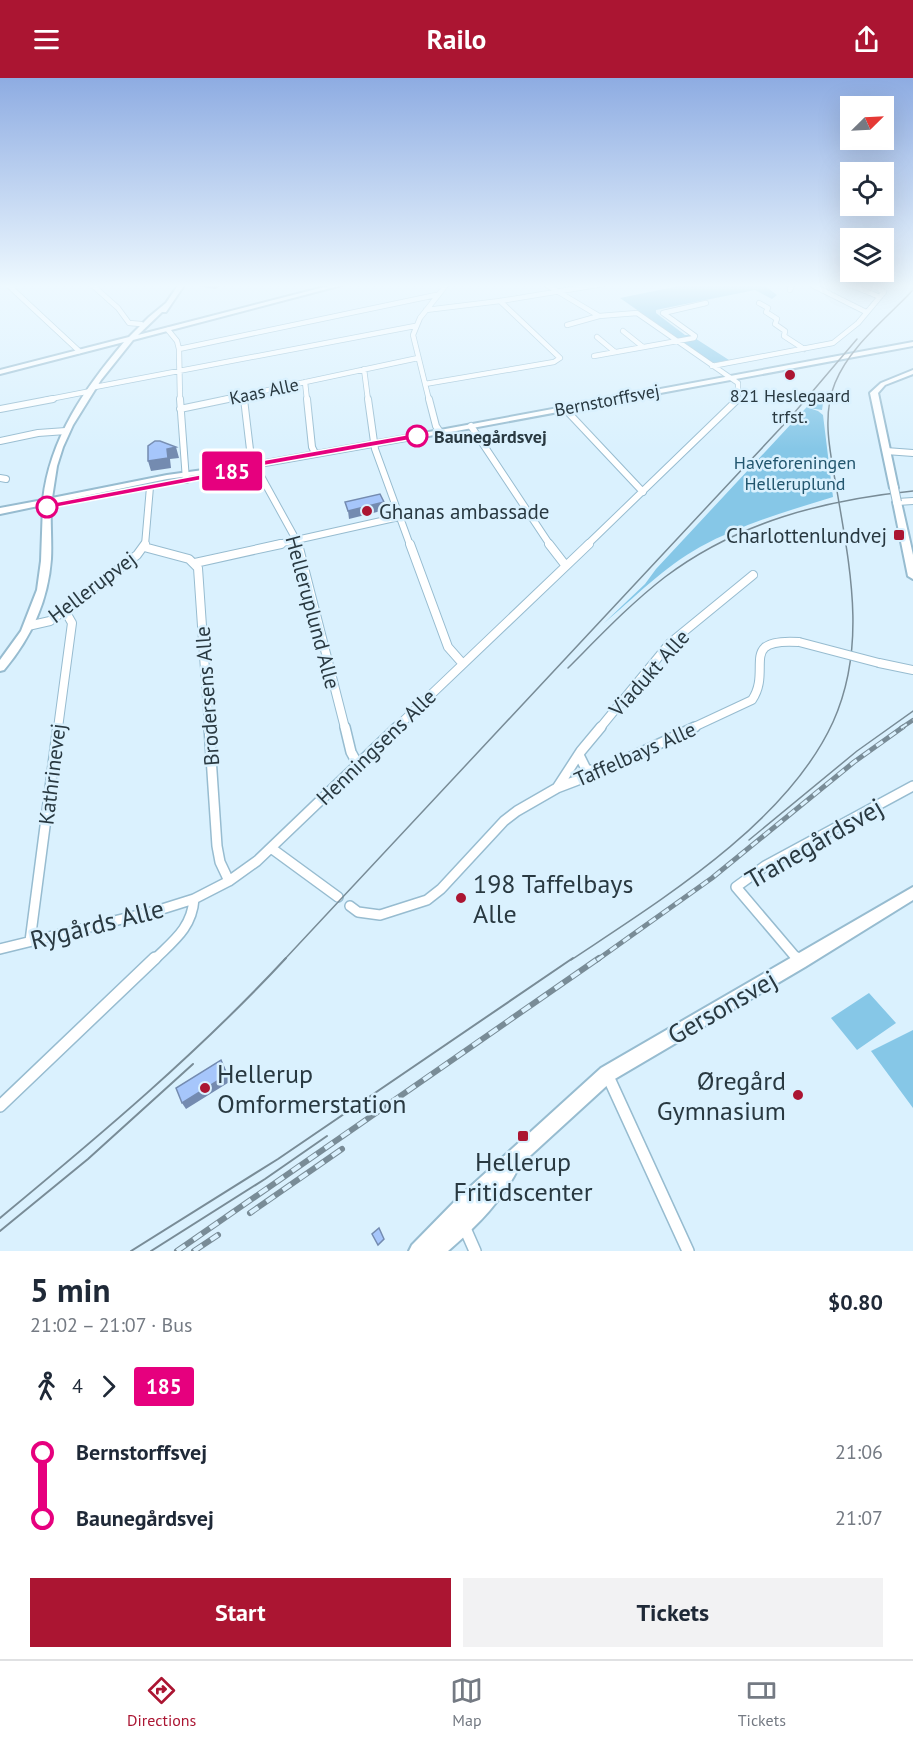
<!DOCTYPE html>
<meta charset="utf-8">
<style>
:root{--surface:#fff;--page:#f2f2f3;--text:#1f2937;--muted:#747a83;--line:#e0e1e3;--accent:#ab1532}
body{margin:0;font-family:"PT Sans",sans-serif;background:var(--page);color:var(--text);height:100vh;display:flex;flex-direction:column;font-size:22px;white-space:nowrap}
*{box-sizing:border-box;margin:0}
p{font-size:20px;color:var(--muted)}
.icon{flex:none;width:33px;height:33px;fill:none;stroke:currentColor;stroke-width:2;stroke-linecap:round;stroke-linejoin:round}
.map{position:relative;height:1173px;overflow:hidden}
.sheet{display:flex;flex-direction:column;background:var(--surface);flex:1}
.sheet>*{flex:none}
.badge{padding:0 12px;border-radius:4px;font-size:21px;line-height:39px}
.needle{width:39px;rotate:66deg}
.buttons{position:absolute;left:840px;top:18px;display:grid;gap:12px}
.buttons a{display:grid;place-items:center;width:54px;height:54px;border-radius:0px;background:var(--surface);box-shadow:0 6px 24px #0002;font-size:30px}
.map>.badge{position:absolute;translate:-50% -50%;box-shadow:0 0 0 3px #fff}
.legs{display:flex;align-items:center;gap:9px;height:66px;padding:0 30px;font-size:20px}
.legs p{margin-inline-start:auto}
.overview{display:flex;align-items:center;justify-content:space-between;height:102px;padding:0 30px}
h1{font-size:33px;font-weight:700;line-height:45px}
.cta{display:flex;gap:12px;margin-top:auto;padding:12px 30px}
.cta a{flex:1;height:69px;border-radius:0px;background:var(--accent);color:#fff;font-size:24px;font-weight:700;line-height:69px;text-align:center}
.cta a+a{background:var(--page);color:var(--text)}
ul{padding:0 30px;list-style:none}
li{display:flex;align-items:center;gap:21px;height:66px;font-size:22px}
li i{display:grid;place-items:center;width:9px;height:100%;margin:0 8px;background:currentColor}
li i::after{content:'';width:15px;height:15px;margin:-8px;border:4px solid;border-radius:50%;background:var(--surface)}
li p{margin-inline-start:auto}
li:first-child i{background:linear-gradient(#0000 50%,currentColor 0)}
li:last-child i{background:linear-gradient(currentColor 50%,#0000 0)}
header{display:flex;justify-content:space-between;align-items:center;height:78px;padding:0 30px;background:var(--accent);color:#fff;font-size:27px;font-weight:700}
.menu{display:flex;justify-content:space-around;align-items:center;height:84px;border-top:2px solid var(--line);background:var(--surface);font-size:16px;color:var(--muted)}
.menu a{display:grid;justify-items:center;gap:3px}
.menu .current{color:var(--accent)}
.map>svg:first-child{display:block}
.green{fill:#86c7e7}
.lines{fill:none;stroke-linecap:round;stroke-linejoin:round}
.street-far4-casing{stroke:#97bcd0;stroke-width:6}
.street-far3-casing{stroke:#97bcd0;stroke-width:8}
.street-far2-casing{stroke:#97bcd0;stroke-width:10}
.street-far1-casing{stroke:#97bcd0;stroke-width:12}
.street-casing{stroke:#97bcd0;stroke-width:14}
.secondary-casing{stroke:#97bcd0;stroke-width:4}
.street-far4{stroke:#fff;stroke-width:4.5}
.street-far3{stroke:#fff;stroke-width:6}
.street-far2{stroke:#fff;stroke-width:8}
.street-far1{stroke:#fff;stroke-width:9}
.street{stroke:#fff;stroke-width:11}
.secondary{fill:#fff;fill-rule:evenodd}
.tram-far1{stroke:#798c97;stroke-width:1.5}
.tram{stroke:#798c97;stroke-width:2}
.rail-far2-casing{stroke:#798c97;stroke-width:4.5}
.rail-far1-casing{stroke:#798c97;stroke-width:5}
.rail-casing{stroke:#798c97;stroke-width:6}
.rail-far2{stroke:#daf1fe;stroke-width:2;stroke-dasharray:7;stroke-linecap:butt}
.rail-far1{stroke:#daf1fe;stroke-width:3;stroke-dasharray:8;stroke-linecap:butt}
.rail{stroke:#daf1fe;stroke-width:4;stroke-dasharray:10;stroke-linecap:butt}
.street-bridge-casing{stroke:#97bcd0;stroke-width:10;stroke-linecap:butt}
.secondary-bridge-casing{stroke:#97bcd0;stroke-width:10;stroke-linecap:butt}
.street-bridge{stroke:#fff;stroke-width:8}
.secondary-bridge{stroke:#fff;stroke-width:8}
.wall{fill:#8faad8}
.shaded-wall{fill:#748bb0}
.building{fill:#a6c6fb;stroke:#748bb0;stroke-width:1.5}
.line-1{fill:#e6007e;stroke:#fff;stroke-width:1.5}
.poi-dot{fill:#ab1532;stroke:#daf1fe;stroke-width:2}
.stop-1-dot{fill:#fff;stroke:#e6007e;stroke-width:3}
.labels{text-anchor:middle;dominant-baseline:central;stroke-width:5;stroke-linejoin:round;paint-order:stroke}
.far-street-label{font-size:18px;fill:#293941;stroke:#daf1fe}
.far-poi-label{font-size:18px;fill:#293941;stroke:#daf1fe}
.far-stop-label{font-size:18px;font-weight:bold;fill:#293941;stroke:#daf1fe;text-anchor:start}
.far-park-label{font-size:18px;fill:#22566e;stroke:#daf1fe}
.poi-label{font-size:21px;fill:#293941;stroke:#daf1fe;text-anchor:start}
.street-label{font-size:21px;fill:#293941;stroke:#daf1fe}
.near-street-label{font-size:26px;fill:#293941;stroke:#daf1fe}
.near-poi-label{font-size:26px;fill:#293941;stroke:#daf1fe;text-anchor:start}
</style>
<header><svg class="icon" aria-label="menu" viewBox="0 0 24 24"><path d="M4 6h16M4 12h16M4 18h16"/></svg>Railo<svg class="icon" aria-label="share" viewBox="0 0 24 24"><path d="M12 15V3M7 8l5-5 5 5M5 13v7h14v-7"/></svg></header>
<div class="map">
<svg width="913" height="1173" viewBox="0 0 913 1173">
<rect width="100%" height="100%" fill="#daf1fe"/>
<path class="green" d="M689,206h84l-8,2 12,9 -5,4 -17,-9 -99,20v3l29,22h5l39,25 -16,3 -93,-65z
M818,317l6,2 -2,13 -13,-2 9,3 5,4 10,82c-46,14 -90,27 -133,50 -36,20 -66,51 -97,77l42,-40 11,-15z
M869,915l27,30 -39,27 -26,-32z
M913,952v78l-42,-57z"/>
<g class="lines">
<g class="street-far4-casing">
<path id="street-far4" d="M7,206l72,67
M91,206l27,24 11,15 12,1
M545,206l54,32
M810,206l56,28
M848,206l32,13
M790,212l2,-6
M759,225l9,5 -2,4 11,7 -2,5 10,7 -1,5 20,13
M426,232l74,-9 103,-17
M567,247l32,-9 38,-3 101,70v17
M168,252l9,11 2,8 1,51
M623,253l20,16
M597,259l18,15
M179,271l257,-54
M594,278l100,-18 1,-2 -32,-23 43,-10
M712,288l121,-23 25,-20 26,-31 -13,-8
M364,291l4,31
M305,304l2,18
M425,306l129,-22 6,-4 -60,-57
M95,309l320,-61
M244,317l1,5
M45,322l46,-9
M221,322l197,-42
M429,322l-16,-65 7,-17 27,-34"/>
</g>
<g class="street-far3-casing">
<path id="street-far3" d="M180,321l6,81
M244,321l7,59 48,87
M307,321l5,48 3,6
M368,321l7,50 35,96
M429,321l7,27 4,6
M564,330l79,84
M0,331l53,-10
M180,331l48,-10
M471,348l79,119
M0,363l38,-8 28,-2
M886,373l27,2
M0,400l6,1
M897,424l16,-1
M145,467l5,-58
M274,467l125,-28
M587,467l151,-146"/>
</g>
<g class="street-far2-casing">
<path id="street-far2" d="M298,466l47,184
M410,466l38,103 15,17
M549,466l17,22
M144,469l45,12 9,9 11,160
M195,485l86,-19
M28,548l22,-5 87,-66 8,-11
M879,585l34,7
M58,650l14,-105 -4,-7 -8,-3
M396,650l193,-184
M600,650l70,-85 83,-68
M692,650l60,-28c21,-31 -15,-62 47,-58"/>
</g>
<g class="street-far1-casing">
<path id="street-far1" d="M209,649l8,119 3,16 9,19
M345,649l6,25 7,13
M579,677l7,14 12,3
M557,710l24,-37 20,-24
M271,770l67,49
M350,828l8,6 22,3 47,-15 14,-11 63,-68 13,-10 40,-23 42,-16 96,-45
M30,863l28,-214
M0,871l159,-39 35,-11
M154,882c19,-19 38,-32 40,-61l35,-18 28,-20 140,-134
M798,882l-62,-73 29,-21 148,-80"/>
</g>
<g class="street-casing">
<path id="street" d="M797,880l3,4
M607,996l81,177
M0,1028l155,-148
M464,1148l11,25"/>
</g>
<g class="secondary-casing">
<path id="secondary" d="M179,206h6l-19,28h-4l-24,23 198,-51h10l-213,56 -32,40 -28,45 -10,22 -6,19 -5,32 115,-23 87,-12 186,-33 473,-88v4l-473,88 -186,33 -87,12 -116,24c-1,19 1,38 0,56 -3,42 -20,79 -47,111l-4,1v-11l21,-29 16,-41 4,-29 2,-56 -43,9v-6l43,-8c7,-62 42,-112 81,-158l-124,32v-4l129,-33 20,-20 17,-14z
M913,292v4l-28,11 -7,8 20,95 -4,2 -4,-2 -20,-95 11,-10z
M897,421l4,3 12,53v24l-5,-3 -15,-74z
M913,809v13l-108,67 -192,113 -93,85c-17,35 -43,61 -72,86h-39l3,-6 47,-48 142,-129z"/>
</g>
<use href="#street-far4" class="street-far4"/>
<use href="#street-far3" class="street-far3"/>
<use href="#street-far2" class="street-far2"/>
<use href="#street-far1" class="street-far1"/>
<use href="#street" class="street"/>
<use href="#secondary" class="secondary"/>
<path class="tram-far1" d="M568,590c31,-31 62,-64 97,-91 73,-55 159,-77 248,-86
M749,762l108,-89 56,-40
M284,882l505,-541 68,-80
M571,882c90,-60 216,-137 262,-238 34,-75 17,-154 4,-231 -6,-35 -16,-74 -2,-108 15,-37 51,-64 78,-93"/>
<path class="tram" d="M0,1140c99,-82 198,-165 286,-260
M0,1153l88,-72 105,-95
M131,1173l147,-92 295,-201
M151,1173l114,-72 62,-43"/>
<g class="rail-far2-casing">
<path id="rail-far2" d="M901,650l12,-8"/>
</g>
<g class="rail-far1-casing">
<path id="rail-far1" d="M597,882l115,-82 142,-116 49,-35"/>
</g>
<g class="rail-casing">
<path id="rail" d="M250,1135l92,-64
M177,1173l422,-293
M194,1173l24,-16"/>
</g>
<use href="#rail-far2" class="rail-far2"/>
<use href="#rail-far1" class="rail-far1"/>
<use href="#rail" class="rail"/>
<g class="street-bridge-casing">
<path id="street-bridge" d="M799,564l80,21"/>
</g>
<g class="secondary-bridge-casing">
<path id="secondary-bridge" d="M894,410l3,14"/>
</g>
<use href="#street-bridge" class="street-bridge"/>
<use href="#secondary-bridge" class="secondary-bridge"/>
</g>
<path class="wall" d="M202,206h21l-8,5 -13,-2z"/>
<path class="shaded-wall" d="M214,206h9l-8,5z
M176,369l3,11 -9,1 1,9 -20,3 -3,-10 19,-12z
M384,424l1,8 -36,9 -1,-8z
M221,982l10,21 -45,28 -4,-6z"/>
<path class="building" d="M155,363h5l16,6 -9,2 1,9 -20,3v-15z
M380,416l4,8 -36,9 -3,-9z
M221,982l6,15 -45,28 -6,-15z
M379,1150l5,11 -6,6 -6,-11z"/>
<linearGradient id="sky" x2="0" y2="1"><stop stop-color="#8eace2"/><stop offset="0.56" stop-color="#eef9ff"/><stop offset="1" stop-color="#eef9ff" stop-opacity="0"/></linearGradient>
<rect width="913" height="371" fill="url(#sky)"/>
<path class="line-1" d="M417,355l3,1v4l-164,29 -18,6 -191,36 -5,-2 5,-3 189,-36 18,-6z"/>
<g class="poi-dot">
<circle cx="790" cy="297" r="6"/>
<circle cx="367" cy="433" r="6"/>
<rect x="893" y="451" width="12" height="12" rx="3"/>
<circle cx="461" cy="820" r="6"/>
<circle cx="205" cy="1010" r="6"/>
<circle cx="798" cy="1017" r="6"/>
<rect x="517" y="1052" width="12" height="12" rx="3"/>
</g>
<g class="stop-1-dot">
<circle cx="417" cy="358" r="10"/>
<circle cx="47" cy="429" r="10"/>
</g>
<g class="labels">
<g class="far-street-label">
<text transform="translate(264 313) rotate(-12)">Kaas Alle</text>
<text transform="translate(607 322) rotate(-11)">Bernstorffsvej</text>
</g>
<g class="far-poi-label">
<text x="790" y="317">821 Heslegaard<tspan x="790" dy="21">trfst.</tspan></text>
</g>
<g class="far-stop-label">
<text x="434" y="358">Baunegårdsvej</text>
</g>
<g class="far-park-label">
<text x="795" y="384">Haveforeningen<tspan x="795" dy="21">Helleruplund</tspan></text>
</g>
<g class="poi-label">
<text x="379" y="433">Ghanas ambassade</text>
<text x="887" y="457" text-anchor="end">Charlottenlundvej</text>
</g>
<g class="street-label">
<text transform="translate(92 509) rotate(-37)">Hellerupvej</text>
<text transform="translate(313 534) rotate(75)">Helleruplund Alle</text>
<text transform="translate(649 595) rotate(-48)">Viadukt Alle</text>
<text transform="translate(207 618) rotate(-94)">Brodersens Alle</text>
<text transform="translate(376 669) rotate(-44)">Henningsens Alle</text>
<text transform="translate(635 676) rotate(-24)">Taffelbays Alle</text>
<text transform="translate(52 696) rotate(-83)">Kathrinevej</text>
</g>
<g class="near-street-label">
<text transform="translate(814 765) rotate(-30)">Tranegårdsvej</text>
<text transform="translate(97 846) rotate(-14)">Rygårds Alle</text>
<text transform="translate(722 929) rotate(-30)">Gersonsvej</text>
</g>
<g class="near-poi-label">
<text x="473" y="805">198 Taffelbays<tspan x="473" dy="30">Alle</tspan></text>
<text x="217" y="995">Hellerup<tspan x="217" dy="30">Omformerstation</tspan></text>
<text x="786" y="1002" text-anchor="end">Øregård<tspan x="786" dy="30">Gymnasium</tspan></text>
<text x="523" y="1083" text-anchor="middle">Hellerup<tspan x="523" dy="30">Fritidscenter</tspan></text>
</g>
</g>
</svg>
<div class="buttons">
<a><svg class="needle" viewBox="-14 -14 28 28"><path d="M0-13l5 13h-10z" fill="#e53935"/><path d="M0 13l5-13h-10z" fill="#747a83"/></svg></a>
<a><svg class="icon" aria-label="locate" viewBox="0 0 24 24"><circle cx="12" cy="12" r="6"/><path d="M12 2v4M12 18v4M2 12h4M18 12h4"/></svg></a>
<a><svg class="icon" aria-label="layers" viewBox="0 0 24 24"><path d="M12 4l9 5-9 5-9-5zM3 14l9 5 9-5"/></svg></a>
</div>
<b class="badge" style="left:232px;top:393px;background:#e6007e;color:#fff">185</b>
</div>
<section class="sheet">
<div class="overview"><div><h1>5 min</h1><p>21:02 – 21:07 · Bus</p></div><b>$0.80</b></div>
<div class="legs"><svg class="icon" aria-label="walk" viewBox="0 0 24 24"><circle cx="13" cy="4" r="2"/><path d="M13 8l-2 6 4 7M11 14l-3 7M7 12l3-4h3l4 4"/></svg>4<svg class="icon" aria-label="forward" viewBox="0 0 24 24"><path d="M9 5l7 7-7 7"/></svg><b class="badge" style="background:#e6007e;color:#fff">185</b></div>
<ul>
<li><i style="color:#e6007e"></i><b>Bernstorffsvej</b><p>21:06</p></li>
<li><i style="color:#e6007e"></i><b>Baunegårdsvej</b><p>21:07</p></li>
</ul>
<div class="cta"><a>Start</a><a>Tickets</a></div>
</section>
<nav class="menu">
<a class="current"><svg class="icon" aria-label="directions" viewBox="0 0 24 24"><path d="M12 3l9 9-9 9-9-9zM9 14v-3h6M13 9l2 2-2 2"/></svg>Directions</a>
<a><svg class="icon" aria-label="map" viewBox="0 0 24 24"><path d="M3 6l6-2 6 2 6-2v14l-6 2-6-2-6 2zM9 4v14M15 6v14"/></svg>Map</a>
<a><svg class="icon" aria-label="tickets" viewBox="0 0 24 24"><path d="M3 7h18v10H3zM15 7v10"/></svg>Tickets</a>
</nav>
